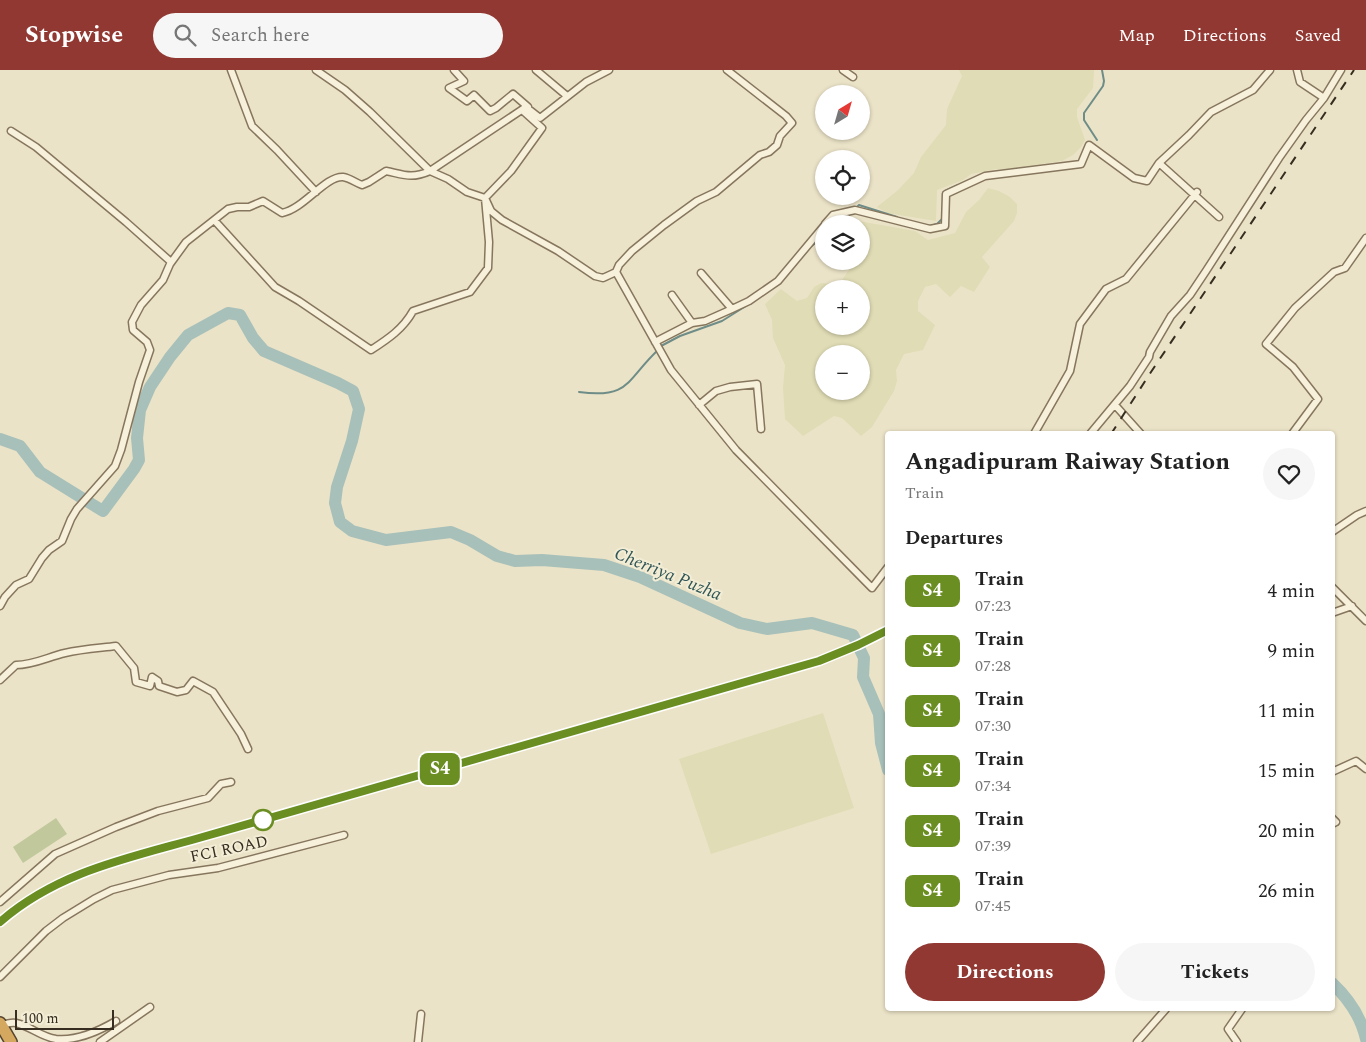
<!DOCTYPE html>
<meta charset="utf-8">
<style>
:root{--surface:#fff;--page:#f6f6f6;--text:#222;--muted:#767676;--accent:#913832}
body{margin:0;font-family:Spectral,serif;background:var(--page);color:var(--text);height:100vh;display:flex;flex-direction:column;font-size:19px;white-space:nowrap}
*{box-sizing:border-box;margin:0}
p{font-size:16px;color:var(--muted)}
.icon{flex:none;width:28px;height:28px;fill:none;stroke:currentColor;stroke-width:2;stroke-linecap:round;stroke-linejoin:round}
.map{position:relative;flex:1;overflow:hidden}
.sheet{position:absolute;left:885px;top:361px;width:450px;height:580px;display:flex;flex-direction:column;background:var(--surface);border-radius:5px;box-shadow:0 1px 4px #0004}
.sheet>*{flex:none}
.badge{padding:0 10px;border-radius:8px;font-size:18px;line-height:32px}
.needle{width:32px;rotate:37deg}
.controls{position:absolute;left:815px;top:15px;display:grid;gap:10px}
.controls a{display:grid;place-items:center;width:55px;height:55px;border-radius:50%;background:var(--surface);box-shadow:0 1px 4px #0004;font-size:25px}
.scale{position:absolute;left:15px;bottom:12px;width:99px;box-sizing:border-box;padding-left:5px;border:2px solid #372d20;border-top:0;font-size:14px;line-height:18px;white-space:nowrap;color:#372d20;-webkit-text-stroke:4px #f3edd6;paint-order:stroke}
.map>.badge{position:absolute;translate:-50% -50%;box-shadow:0 0 0 2px #fff}
h2{padding:0 20px;font-size:19px;line-height:45px}
.round{display:grid;place-items:center;flex:none;width:52px;height:52px;border-radius:26px;background:var(--page)}
.overview{display:flex;align-items:center;justify-content:space-between;height:85px;padding:0 20px}
h1{font-size:24px;font-weight:700;line-height:38px}
.action{display:flex;gap:10px;margin-top:auto;padding:10px 20px}
.action a{flex:1;height:58px;border-radius:30px;background:var(--accent);color:#fff;font-size:20px;font-weight:700;line-height:58px;text-align:center}
.action a+a{background:var(--page);color:var(--text)}
ul{padding:0;list-style:none}
li{display:flex;align-items:center;gap:15px;height:60px;padding:0 20px}
li div{flex:1}
li b{display:block;font-size:19px}
li em{font-style:normal}
li .badge{min-width:55px;font-weight:700;text-align:center}
header{display:flex;align-items:center;gap:30px;box-sizing:border-box;height:70px;padding:0 25px;background:var(--accent);color:#fff}
header strong{font-size:24px}
nav{display:flex;gap:28px;margin-inline-start:auto;font-size:18px}
.search{width:350px;height:45px;background:var(--page);display:flex;align-items:center;gap:12px;box-sizing:border-box;padding:0 18px;border-radius:28px;color:var(--muted);font-size:19px}
.map>svg:first-child{display:block}
.farmland{fill:#e0dcb5;fill-rule:evenodd}
.green{fill:#c1c99c}
.lines{fill:none;stroke-linecap:round;stroke-linejoin:round}
.stream{stroke:#6f8d88;stroke-width:2}
.river{stroke:#a8c0ba;stroke-width:12}
.street-casing{stroke:#86765e;stroke-width:9}
.highway-casing{stroke:#544431;stroke-width:14}
.street{stroke:#f7f0da;stroke-width:6}
.highway{stroke:#d4a85f;stroke-width:11}
.rail{stroke:#372d20;stroke-width:2;stroke-dasharray:9 9;stroke-linecap:butt}
.line-casing{stroke:#fff;stroke-width:11}
.line{stroke:#6b8e23;stroke-width:8}
.stop-dot{fill:#fff;stroke:#6b8e23;stroke-width:2.5}
.labels{text-anchor:middle;dominant-baseline:central;stroke-width:4;stroke-linejoin:round;paint-order:stroke}
.street-label{font-size:16px;fill:#372d20;stroke:#f3edd6}
.water-label{font-size:18px;font-style:italic;fill:#315656;stroke:#f3edd6}
</style>
<header>
<strong>Stopwise</strong>
<div class="search"><svg class="icon" aria-label="search" viewBox="0 0 24 24"><circle cx="10" cy="10" r="6"/><path d="M15 15l6 6"/></svg>Search here</div>
<nav><a>Map</a><a>Directions</a><a>Saved</a></nav>
</header>
<div class="map">
<svg width="1366" height="972" viewBox="0 0 1366 972">
<rect width="100%" height="100%" fill="#ebe3c7"/>
<path class="farmland" d="M959,0h135l-1,18 -16,21v8l8,23 -4,7 -8,8 -11,6 -54,8h-12l-25,5 -8,6 -26,10 -1,31 -49,-8 -10,-6 21,-17 16,-17 7,-16 25,-32 1,-16 15,-33z
M988,118l11,3 11,6 7,7v9l-3,8 -32,36 8,10 -16,25 -13,-6 -11,11 -14,-13 -11,3 -7,14v10l17,14 -12,25 -19,4 -8,16 1,11 -3,10 -22,36 -11,9 -19,-18 -8,-2 -31,20 -18,-17 -2,-31 2,-23 -12,-27 -1,-18 -7,-16 16,-15 16,12 10,-3 7,-11 7,-4 10,1 11,-4 6,-9 9,-8 -1,-2h5v-37h-12l4,-4 62,11 13,9 27,-7 11,-21 13,-12zM824,219h37v37h-37zM824,284h37v37h-37z
M823,643l31,95 -143,46 -32,-95z"/>
<path class="green" d="M56,748l11,16 -44,29 -10,-16z"/>
<g class="lines">
<path class="stream" d="M1097,70l-13,-20v-7l19,-27 1,-5 -2,-11
M945,121l13,-6
M943,138v-12
M855,139l4,-4 38,12
M839,154l11,-11
M921,154l9,2 7,-2 6,-6
M810,177l14,-10
M661,276l19,-10 42,-15 35,-22
M579,322c51,7 47,-12 79,-42"/>
<path class="river" d="M0,369l20,7 20,26 63,39 31,-42 5,-9 -2,-22 3,-28 10,-23 20,-30 18,-22 40,-22 12,2 13,23 11,13 74,32 15,8 6,18 -7,32 -15,46 -2,16 5,19 12,9 34,9 65,-8 19,8 27,16 18,5 27,-1 62,5 36,12 100,46 27,6 45,-6 41,12 11,23 -1,19 16,37 2,29 7,27
M1332,913c16,15 29,34 34,56"/>
<g class="street-casing">
<path id="street" d="M231,0l21,56 25,24 39,42
M316,0l29,20 25,22 60,59 18,8 19,13 18,6 6,13 11,9 56,31 37,25 8,2 13,-6 55,98 65,80 136,138 16,-21
M454,0l10,11 -15,7 18,13 7,-6 16,16 6,-3 17,-14 15,13
M536,0l31,26
M843,0l10,7
M1297,0l3,12 24,16
M11,61l25,16 90,75 45,40
M1159,93l60,54
M215,151l60,66 24,14 72,49c17,-11 32,-21 42,-39l57,-19 18,-24 1,-26 -4,-44 26,-27 31,-43 -20,-18
M825,154l8,-9 22,-5 75,19 15,-3 1,-32 39,-18 96,-12 8,-19 45,33 13,3 12,-18 30,-28 22,-23 42,-22 17,-20
M616,202l3,-7 13,-14 32,-26 33,-24 19,-9 44,-37 9,-3 8,-7 3,-9 12,-13 -6,-7 -59,-46
M701,203l31,36
M672,225l20,28
M655,272l37,-19 13,-2 27,-12 17,-8 29,-20 46,-55
M699,335l17,-14 14,-4 27,-3 4,45
M1115,335l26,29
M1034,364l36,-63 10,-47 26,-35 20,-10 71,-87
M1090,364l40,-48 19,-29 1,-5 21,-36 19,-21 16,-24 73,-113 27,-38 18,-22 17,-28
M1292,364l26,-35 -25,-32 -27,-23 29,-36 39,-36 11,-4 21,-30
M1332,462l25,-17 9,-4
M1332,517l34,34
M0,536l5,-9 11,-12 13,-6 13,-21 7,-8 13,-9 9,-22 6,-10 38,-43 6,-16 18,-68 11,-32 -3,-8 -14,-12 -1,-8 9,-17 22,-25 7,-16 16,-22 42,-33 9,-2h12l14,-6 19,12c22,-4 43,-37 61,-36 7,1 13,6 19,8l7,-3 17,-11c19,4 25,8 44,0l96,-64 14,11 46,-36 23,-12
M1332,543l20,-7
M0,610l16,-15c17,0 32,-8 49,-12 17,-4 35,-5 51,-7l18,22 2,14 14,4 2,-9 6,4 1,5 18,6 9,-2 7,-9 20,11 28,42 7,15
M1332,702l24,-11 10,8
M1332,748l4,4 -4,2
M0,832l55,-48 61,-27 42,-16 50,-13 13,-14 10,-2
M0,907l46,-46 17,-13 31,-19 18,-9 57,-15 49,-7 126,-33
M0,956c5,-2 10,-4 16,-3 14,3 25,14 40,16 20,2 43,-8 60,-18
M100,972l50,-35
M418,972l3,-28
M1137,972l29,-33
M1237,972l-9,-13 14,-20"/>
</g>
<g class="highway-casing">
<path id="highway" d="M0,953l11,19"/>
</g>
<use href="#street" class="street"/>
<use href="#highway" class="highway"/>
<path class="rail" d="M1111,364l40,-62 203,-302
M0,852l27,-20 21,-13 24,-13 29,-11 115,-31 603,-173 39,-16 30,-15"/>
</g>
<g class="lines">
<g class="line-casing">
<path id="line" d="M0,852c57,-50 128,-64 199,-84l620,-177 39,-16 30,-15"/>
</g>
<use href="#line" class="line"/>
</g>
<circle class="stop-dot" cx="263" cy="750" r="10"/>
<g class="labels">
<g class="street-label">
<text transform="translate(229 779) rotate(-12)">FCI ROAD</text>
</g>
<g class="water-label">
<text transform="translate(668 504) rotate(22)">Cherriya Puzha</text>
</g>
</g>
</svg>
<div class="controls">
<a><svg class="needle" viewBox="-14 -14 28 28"><path d="M0-13l5 13h-10z" fill="#e53935"/><path d="M0 13l5-13h-10z" fill="#767676"/></svg></a>
<a><svg class="icon" aria-label="locate" viewBox="0 0 24 24"><circle cx="12" cy="12" r="6"/><path d="M12 2v4M12 18v4M2 12h4M18 12h4"/></svg></a>
<a><svg class="icon" aria-label="layers" viewBox="0 0 24 24"><path d="M12 4l9 5-9 5-9-5zM3 14l9 5 9-5"/></svg></a>
<a>+</a>
<a>−</a>
</div>
<div class="scale">100 m</div>
<b class="badge" style="left:440px;top:699px;background:#6b8e23;color:#fff">S4</b>
<section class="sheet">
<div class="overview"><div><h1>Angadipuram Raiway Station</h1><p>Train</p></div><a class="round"><svg class="icon" aria-label="heart" viewBox="0 0 24 24"><path d="M12 20l-8-8c-3-5 5-10 8-4 3-6 11-1 8 4z"/></svg></a></div>
<h2>Departures</h2>
<ul>
<li><span class="badge" style="background:#6b8e23;color:#fff">S4</span><div><b>Train</b><p>07:23</p></div><em>4 min</em></li>
<li><span class="badge" style="background:#6b8e23;color:#fff">S4</span><div><b>Train</b><p>07:28</p></div><em>9 min</em></li>
<li><span class="badge" style="background:#6b8e23;color:#fff">S4</span><div><b>Train</b><p>07:30</p></div><em>11 min</em></li>
<li><span class="badge" style="background:#6b8e23;color:#fff">S4</span><div><b>Train</b><p>07:34</p></div><em>15 min</em></li>
<li><span class="badge" style="background:#6b8e23;color:#fff">S4</span><div><b>Train</b><p>07:39</p></div><em>20 min</em></li>
<li><span class="badge" style="background:#6b8e23;color:#fff">S4</span><div><b>Train</b><p>07:45</p></div><em>26 min</em></li>
</ul>
<div class="action"><a>Directions</a><a>Tickets</a></div>
</section>
</div>
